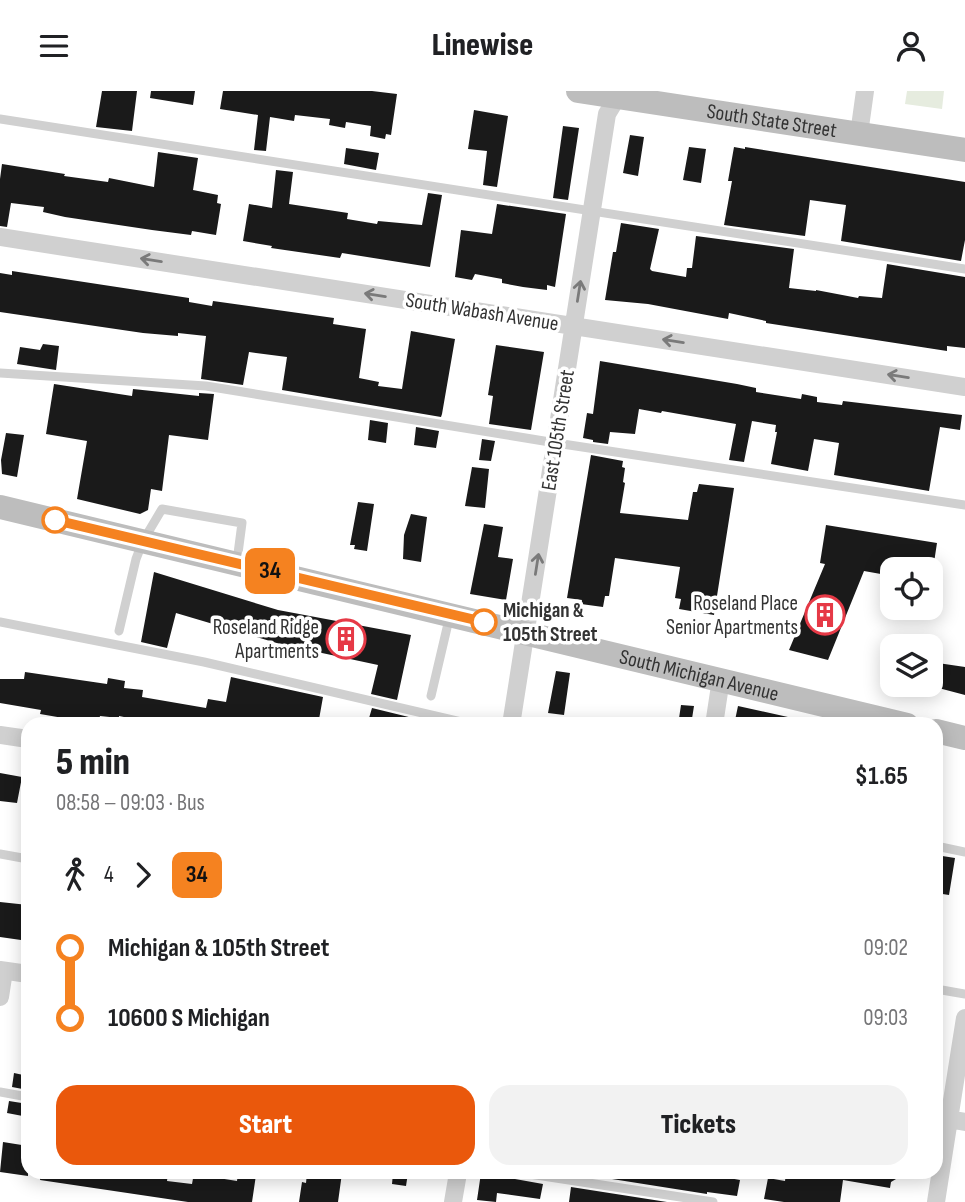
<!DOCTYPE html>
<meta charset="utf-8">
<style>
:root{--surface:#fff;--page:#f2f2f2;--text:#202124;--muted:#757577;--accent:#ea580c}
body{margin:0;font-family:"Sofia Sans Condensed",sans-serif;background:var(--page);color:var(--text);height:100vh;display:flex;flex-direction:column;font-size:26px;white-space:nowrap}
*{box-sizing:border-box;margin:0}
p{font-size:23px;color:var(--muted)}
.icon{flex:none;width:38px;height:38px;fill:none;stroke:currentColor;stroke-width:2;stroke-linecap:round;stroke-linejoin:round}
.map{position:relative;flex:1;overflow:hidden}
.side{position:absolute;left:21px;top:626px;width:922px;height:462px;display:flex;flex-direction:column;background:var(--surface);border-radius:21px;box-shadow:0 4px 18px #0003}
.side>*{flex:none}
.badge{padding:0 14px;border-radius:10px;font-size:24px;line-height:46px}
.controls{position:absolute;left:880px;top:466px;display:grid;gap:14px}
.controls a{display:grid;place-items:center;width:63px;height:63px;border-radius:14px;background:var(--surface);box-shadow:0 4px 18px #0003;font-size:35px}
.map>.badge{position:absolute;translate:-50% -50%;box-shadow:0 0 0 4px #fff}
.legs{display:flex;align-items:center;gap:10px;height:77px;padding:0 35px;font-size:23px}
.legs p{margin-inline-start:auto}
.overview{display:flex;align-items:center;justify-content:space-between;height:119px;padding:0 35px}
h1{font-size:38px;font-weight:800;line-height:52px}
.cta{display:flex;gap:14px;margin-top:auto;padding:14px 35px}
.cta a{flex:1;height:80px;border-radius:21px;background:var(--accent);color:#fff;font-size:28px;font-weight:800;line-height:80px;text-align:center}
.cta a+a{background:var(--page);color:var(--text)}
ul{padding:0 35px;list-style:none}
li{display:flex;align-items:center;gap:24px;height:70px;font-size:26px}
li i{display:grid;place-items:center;width:10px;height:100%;margin:0 9px;background:currentColor}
li i::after{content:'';width:18px;height:18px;margin:-9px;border:5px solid;border-radius:50%;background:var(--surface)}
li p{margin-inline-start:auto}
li:first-child i{background:linear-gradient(#0000 50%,currentColor 0)}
li:last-child i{background:linear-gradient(currentColor 50%,#0000 0)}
header{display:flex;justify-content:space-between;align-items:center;height:91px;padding:0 35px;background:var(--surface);font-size:32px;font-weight:800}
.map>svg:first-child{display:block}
.green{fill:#e6ecdf}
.building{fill:#1a1a1a}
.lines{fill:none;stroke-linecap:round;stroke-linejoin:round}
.lane{stroke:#d0d0d0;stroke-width:9}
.street{stroke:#d0d0d0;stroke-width:18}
.secondary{stroke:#bdbdbd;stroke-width:24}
.oneway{stroke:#7a7a7a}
.line-1-casing{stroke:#fff;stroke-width:16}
.line-1{stroke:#f58220;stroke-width:10}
.stop-1-dot{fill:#fff;stroke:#f58220;stroke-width:3.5}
.labels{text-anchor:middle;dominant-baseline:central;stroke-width:7;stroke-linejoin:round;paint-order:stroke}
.street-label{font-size:21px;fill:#333;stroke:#fff}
.poi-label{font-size:21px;fill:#333;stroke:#fff;text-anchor:end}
.stop-label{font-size:21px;font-weight:bold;fill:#333;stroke:#fff;text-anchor:start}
</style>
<header><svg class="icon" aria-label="menu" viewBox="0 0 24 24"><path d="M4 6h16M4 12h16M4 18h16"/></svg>Linewise<svg class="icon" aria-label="person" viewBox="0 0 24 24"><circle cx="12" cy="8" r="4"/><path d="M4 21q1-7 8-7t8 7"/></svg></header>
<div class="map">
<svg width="965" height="1111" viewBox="0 0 965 1111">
<rect width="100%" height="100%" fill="#fff"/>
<path class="green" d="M907,0h37l-2,18 -37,-5z"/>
<path class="building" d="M102,0h35l-5,40 -36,-4z
M151,0h44l-2,14 -43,-7z
M223,0h149l25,3 -6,41 -5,-1 -1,5 -15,-3 1,-10 -25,-4 -1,6 -16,-3 1,-6 -35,-4 -1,6 -24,-4 -4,34 -12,-1 4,-35 -38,-6z
M474,19l34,6 -11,71 -14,-2 4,-34 -19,-2z
M563,35l16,2 -11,72 -15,-2z
M630,44l14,2 -6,39 -15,-3z
M689,56l17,2 -5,34 -18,-3z
M734,56l11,2v-2l220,35v58l-4,21 -120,-20 5,-36 -36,-5 -5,36 -81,-11 8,-44h-4z
M346,57l33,5 -3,17 -32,-6z
M158,61l40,6 -5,32 25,5 -1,8 4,1 -5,31 -24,-4 -1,4 -39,-5 -87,-13 -22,-5 1,-5 -33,-4 -4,24 -7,-1v-47l2,-15 63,10 -1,2 44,6 1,-4 45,9z
M276,79l17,2 -4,32 59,9 -1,6 30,5 1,-3 44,4 6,-32 14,2 -12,72 -88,-14 -2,5 -69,-10 1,-2 -29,-5 6,-37 23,4z
M497,113l69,10 -11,73 -8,-2v5l-24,-3 -21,-4v-4l-27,-5 -3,6 -17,-3 6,-47 31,4z
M621,132l38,6 -9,40 2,2 34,6 1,-9h5l4,-32 98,13 -5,39 27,3v-1l42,8 1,-2 23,2 5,-34 78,13v71l-18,-2v5l-181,-28v-2l-37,-8 -1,6 -80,-15 -43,-4 8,-48h3z
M12,180l177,27v4l23,4 1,-5 121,17 -1,6 33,5 -7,49 20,4 -1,4 24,3 9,-58 44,8 -13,75 -1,3 -159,-27 5,-33 -38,-5 -6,33 -42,-6 5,-43 -28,-3v3l-35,-3 -143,-21v-39l12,2z
M43,253l16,2 -3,24 -39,-6 3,-17 20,3z
M496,254l48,7 -13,78 -42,-6 4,-28 -5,-1z
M600,270l137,23 19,4v4l45,7 1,-5 15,3v5l25,3 1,-4 119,14 -2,15 -20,-3 -11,64 -95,-16 5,-32 -25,-4 -6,32 -37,-7 6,-32h-2l1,-7 -24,-4 -8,41 -15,-2 7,-36 -74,-13 -1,2 -22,-4 -4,25 -25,-2 -2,12 -15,-2v-2l-10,-2 4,-25 6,1z
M54,293l78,12 1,-7 66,7v-3l15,1 -6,46 -39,-5 -7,56 -11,-2 -3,21 -8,4 -63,-15 10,-58 -41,-7z
M370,329l18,3 -2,20 -18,-3z
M416,336l23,4 -3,17 -22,-3z
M6,342l18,2 -7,42 -15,-3 -1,-14z
M482,348l13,2 -4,20 -12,-1z
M591,364l32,6 -1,6 3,1 -2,14 2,1 -5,30 68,7 5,-28h4l2,-8 35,4 -20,127 -35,-6 2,-10 -6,-1 5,-31 -65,-9 -6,38h-4l-2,11 -22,-3 1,-4 -15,-2z
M472,376l17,2 -4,39 -20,-2z
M358,411l16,2 -7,47 -13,-2 1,-4h-5z
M411,423l16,3 -6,45 -18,-3 1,-24z
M484,433l19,3 -5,30 15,2 -7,41 -36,-6z
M826,434l111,18 -4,26h-41v7l-28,-5 -36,89 -39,-10 36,-86 -5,-1z
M154,481l124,38 133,25 -14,65 -26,-6 7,-29 -98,-21 -104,-31 -9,35 -26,-6z
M931,571l34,5v28l-34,-9z
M556,580l14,2 -6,42 -16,-2z
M25,581l82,12 1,-6 17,3 -1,7 19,2 -1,7 64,11 2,-9 18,3 5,-25 92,20 -5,28h-155l-44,-9v2l-19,-2 -2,8 -58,-10 1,-4 -41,-7v-24h24z
M681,614l13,1 -3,19h-13z
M738,615l59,13v6h-63z
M372,617l49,12v5h-54z
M0,682l22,4 -5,26 -17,-2z
M936,764l19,3 -6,37 -13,-2z
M0,811l28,3v36l-28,-4z
M14,982l14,3v14l-16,-3z
M9,1010l19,3v13l-21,-4z
M3,1051l25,4v30l-28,-4z
M41,1082h127l-1,8 25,3 2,-11h18v4l25,4 1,-8 18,2 -4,27h-64l-148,-22z
M307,1082h35l-4,29h-39l3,-20 4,1z
M393,1082h15l-2,13 -14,-2z
M481,1082l62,11 -3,15 -43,-6 -1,9 -19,-2z
M574,1082h145l-1,3 22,4 -3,16 -30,-4v2z
M786,1082h120l-15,9 -1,6 -47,-8 -3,22h-56l-20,-3 4,-21 17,3z
M571,1096l96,15h-98z"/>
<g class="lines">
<path class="lane" d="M0,28l965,150
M0,282l206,13 350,57 409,62
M0,531l204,40 270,63
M119,540l17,-72 7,-18 19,-32 80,14 -5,38
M431,605l19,-81
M936,755l29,6
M0,763l28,5
M936,898l29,5
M0,1001l28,5
M523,1082l190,29"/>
<path class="street" d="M859,43l6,-43
M0,146l965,150
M511,634l96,-611 14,-23
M714,634l7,-46
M0,644l28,4
M0,879l28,4
M0,906l4,-26
M936,1026l29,5
M453,1111l5,-29
M936,1111l29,-184"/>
<g class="secondary">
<path id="s1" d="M578,0l387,59"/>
<path id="s2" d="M0,416l907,218"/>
<path d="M936,640l29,7"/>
</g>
</g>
<defs><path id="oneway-shaft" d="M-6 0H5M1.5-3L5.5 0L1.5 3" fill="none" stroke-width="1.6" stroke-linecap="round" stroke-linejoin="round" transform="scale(1.75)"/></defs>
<g class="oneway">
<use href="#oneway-shaft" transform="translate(151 169) rotate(-171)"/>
<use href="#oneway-shaft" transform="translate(579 200) rotate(-81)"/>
<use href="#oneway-shaft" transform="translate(375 204) rotate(-171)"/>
<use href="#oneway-shaft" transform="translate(673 250) rotate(-171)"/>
<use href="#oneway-shaft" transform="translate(898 285) rotate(-171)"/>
<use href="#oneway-shaft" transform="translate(537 473) rotate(-81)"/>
</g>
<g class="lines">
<g class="line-1-casing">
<path id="line-1" d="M55,429l429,102"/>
</g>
<use href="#line-1" class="line-1"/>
</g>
<defs>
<g id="building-ring" transform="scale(2.0125)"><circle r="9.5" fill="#fff" stroke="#e63946" stroke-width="1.5"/><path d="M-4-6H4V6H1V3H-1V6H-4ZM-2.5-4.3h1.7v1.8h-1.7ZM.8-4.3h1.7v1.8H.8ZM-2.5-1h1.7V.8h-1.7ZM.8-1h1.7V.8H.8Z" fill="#e63946"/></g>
</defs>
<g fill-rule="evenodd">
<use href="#building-ring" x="825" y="524"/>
<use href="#building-ring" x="346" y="548"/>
</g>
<g class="stop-1-dot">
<circle cx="55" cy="429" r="12"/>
<circle cx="484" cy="531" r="12"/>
</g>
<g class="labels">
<g class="street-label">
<text stroke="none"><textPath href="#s1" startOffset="196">South State Street</textPath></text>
<text transform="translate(482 221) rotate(9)">South Wabash Avenue</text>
<text transform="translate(558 339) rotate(-81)">East 105th Street</text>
<text stroke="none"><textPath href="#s2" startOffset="719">South Michigan Avenue</textPath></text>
</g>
<g class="poi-label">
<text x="798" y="512">Roseland Place<tspan x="798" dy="24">Senior Apartments</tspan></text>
<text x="319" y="536">Roseland Ridge<tspan x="319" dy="24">Apartments</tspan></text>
</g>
<g class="stop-label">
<text x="503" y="519">Michigan &amp;<tspan x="503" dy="24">105th Street</tspan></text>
</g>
</g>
</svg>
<div class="controls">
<a><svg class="icon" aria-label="locate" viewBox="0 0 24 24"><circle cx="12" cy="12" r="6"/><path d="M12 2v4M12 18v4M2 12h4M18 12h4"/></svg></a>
<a><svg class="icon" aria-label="layers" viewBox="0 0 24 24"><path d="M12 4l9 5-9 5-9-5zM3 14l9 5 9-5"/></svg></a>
</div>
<b class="badge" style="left:270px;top:480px;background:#f58220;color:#111">34</b>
<section class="side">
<div class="overview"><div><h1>5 min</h1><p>08:58 – 09:03 · Bus</p></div><b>$1.65</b></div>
<div class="legs"><svg class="icon" aria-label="walk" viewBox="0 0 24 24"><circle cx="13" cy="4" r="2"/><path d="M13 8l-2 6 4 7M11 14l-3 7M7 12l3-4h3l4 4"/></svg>4<svg class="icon" aria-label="forward" viewBox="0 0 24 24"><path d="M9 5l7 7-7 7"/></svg><b class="badge" style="background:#f58220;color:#111">34</b></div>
<ul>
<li><i style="color:#f58220"></i><b>Michigan &amp; 105th Street</b><p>09:02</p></li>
<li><i style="color:#f58220"></i><b>10600 S Michigan</b><p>09:03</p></li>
</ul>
<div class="cta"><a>Start</a><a>Tickets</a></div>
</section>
</div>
